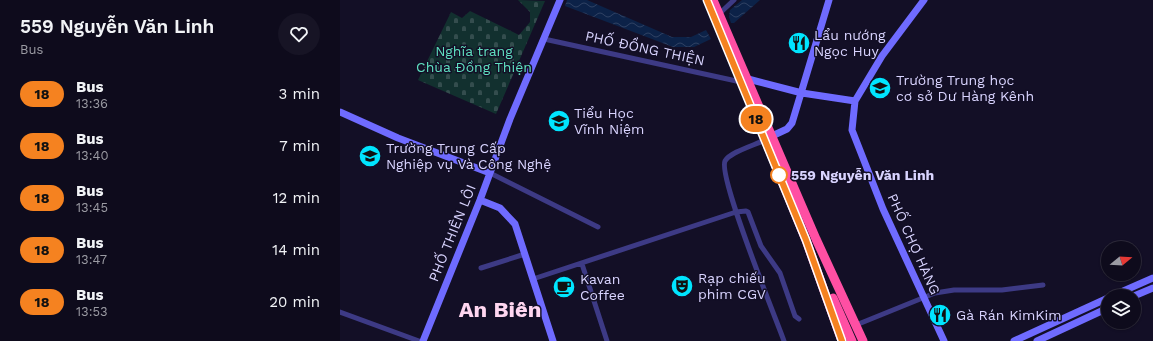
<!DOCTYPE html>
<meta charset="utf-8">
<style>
:root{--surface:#0e0b1c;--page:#171425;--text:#f1f3f6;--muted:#9b9ba3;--line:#2e2b3b}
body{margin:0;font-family:"Work Sans",sans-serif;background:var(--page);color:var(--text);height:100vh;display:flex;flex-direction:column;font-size:15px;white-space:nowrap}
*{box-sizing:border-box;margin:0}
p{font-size:13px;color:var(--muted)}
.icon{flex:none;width:22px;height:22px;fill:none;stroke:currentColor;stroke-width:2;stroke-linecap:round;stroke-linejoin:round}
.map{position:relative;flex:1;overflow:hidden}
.details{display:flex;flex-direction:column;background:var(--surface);width:340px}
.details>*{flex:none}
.badge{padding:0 8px;border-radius:13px;font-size:14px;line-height:26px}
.needle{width:26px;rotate:72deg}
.controls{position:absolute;left:761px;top:241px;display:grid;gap:8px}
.controls a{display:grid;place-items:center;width:40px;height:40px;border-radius:50%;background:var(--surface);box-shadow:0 1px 3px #0004,0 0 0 1px var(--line);font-size:20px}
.map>.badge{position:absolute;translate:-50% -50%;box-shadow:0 0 0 2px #fff}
.round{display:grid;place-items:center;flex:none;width:42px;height:42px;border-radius:21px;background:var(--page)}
.head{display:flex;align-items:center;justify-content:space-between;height:68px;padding:0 20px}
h1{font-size:19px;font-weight:600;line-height:30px}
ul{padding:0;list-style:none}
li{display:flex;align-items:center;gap:12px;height:52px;padding:0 20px}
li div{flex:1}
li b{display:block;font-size:15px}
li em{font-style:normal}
li .badge{min-width:44px;font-weight:700;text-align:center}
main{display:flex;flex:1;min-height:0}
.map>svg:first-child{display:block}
.cemetery{fill:url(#cemetery-stones)}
.water{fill:url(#water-waves)}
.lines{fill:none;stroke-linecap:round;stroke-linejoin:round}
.street{stroke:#3d3a85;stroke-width:5}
.secondary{stroke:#6f6bff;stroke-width:7}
.highway{stroke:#ff4fa3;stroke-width:9}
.line-casing{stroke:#fff;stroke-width:9}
.line{stroke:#f58220;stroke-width:6}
.stop-dot{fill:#fff;stroke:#f58220;stroke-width:2}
.labels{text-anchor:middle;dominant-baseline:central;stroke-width:3;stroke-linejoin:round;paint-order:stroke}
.poi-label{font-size:14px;fill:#d9d4ff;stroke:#130f26;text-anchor:start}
.street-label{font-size:14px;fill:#d9d4ff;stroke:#130f26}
.park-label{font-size:14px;fill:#5fe0c0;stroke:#130f26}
.stop-label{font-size:14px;font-weight:bold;fill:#d9d4ff;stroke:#130f26;text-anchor:start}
.town-label{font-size:22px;font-weight:bold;fill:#ffd6f0;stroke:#130f26}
</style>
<main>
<section class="details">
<div class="head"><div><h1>559 Nguyễn Văn Linh</h1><p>Bus</p></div><a class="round"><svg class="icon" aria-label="heart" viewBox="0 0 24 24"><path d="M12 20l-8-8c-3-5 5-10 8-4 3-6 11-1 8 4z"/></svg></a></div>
<ul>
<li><span class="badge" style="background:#f58220;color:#111">18</span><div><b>Bus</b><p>13:36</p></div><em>3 min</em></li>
<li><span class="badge" style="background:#f58220;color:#111">18</span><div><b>Bus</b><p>13:40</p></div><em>7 min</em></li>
<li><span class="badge" style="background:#f58220;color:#111">18</span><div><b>Bus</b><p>13:45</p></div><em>12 min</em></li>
<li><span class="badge" style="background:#f58220;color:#111">18</span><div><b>Bus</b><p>13:47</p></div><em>14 min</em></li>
<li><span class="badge" style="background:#f58220;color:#111">18</span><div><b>Bus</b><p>13:53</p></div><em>20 min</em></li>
</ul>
</section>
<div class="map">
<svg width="813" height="341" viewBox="0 0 813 341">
<defs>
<pattern id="cemetery-stones" width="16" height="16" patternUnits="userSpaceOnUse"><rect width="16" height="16" fill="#12302f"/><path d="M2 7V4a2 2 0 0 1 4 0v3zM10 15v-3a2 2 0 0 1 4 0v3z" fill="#344d4e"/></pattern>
<pattern id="water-waves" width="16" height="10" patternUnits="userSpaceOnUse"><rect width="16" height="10" fill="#0c2248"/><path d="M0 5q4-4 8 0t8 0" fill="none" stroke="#2f4163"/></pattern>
</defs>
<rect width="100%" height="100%" fill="#130f26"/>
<path class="cemetery" d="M178,0l27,1 -49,113 -78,-34 33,-68 11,6 8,-7 49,24 11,-13v-10z"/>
<path class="water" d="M227,0h20l85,37h19l15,-7 5,9 -17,8h-21l-108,-41z
M402,0h18l-26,23h-3l-2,-6 1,-7z"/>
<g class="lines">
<path class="street" d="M379,14l15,-14
M204,39l197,43
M425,140c-10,5 -35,12 -40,21 -7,16 50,155 59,180
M150,173l108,54
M242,264l25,77
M141,268l44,-14
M193,279l203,-67 10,-1 2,1 13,34 19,27 15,43 4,3
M0,312l79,29
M516,325l79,-32 19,-3h48l41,-5"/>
<path class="secondary" d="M584,0l-42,56 -27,45 -3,29 31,79 61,132
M408,79l54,14 53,8
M0,112l58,26 92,35
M432,136l15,-7 5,-6 37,-123
M140,200l20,8 15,16 38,117
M772,296l41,-18
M794,296l19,-8
M83,341l57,-141 30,-81 50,-119
M674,341l94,-43
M697,341l71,-33"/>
<path class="highway" d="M373,0l103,239 47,102
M389,51l77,189 36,101
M493,298l19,43"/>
</g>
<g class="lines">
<g class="line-casing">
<path id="line" d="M367,0l99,240 36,101"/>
</g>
<use href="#line" class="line"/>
</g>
<defs>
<g id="restaurant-disc" transform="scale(1.15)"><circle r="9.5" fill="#00e5ff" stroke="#130f26"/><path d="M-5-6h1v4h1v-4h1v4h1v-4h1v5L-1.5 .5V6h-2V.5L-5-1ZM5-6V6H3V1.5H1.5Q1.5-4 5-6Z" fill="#111"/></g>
<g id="school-disc" transform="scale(1.15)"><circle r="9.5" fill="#00e5ff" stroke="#130f26"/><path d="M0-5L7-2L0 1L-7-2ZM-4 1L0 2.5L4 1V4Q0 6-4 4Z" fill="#111"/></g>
<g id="university-disc" transform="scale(1.15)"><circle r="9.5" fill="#00e5ff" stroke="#130f26"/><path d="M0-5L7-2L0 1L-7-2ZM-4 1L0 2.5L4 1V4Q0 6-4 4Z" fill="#111"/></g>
<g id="theatre-disc" transform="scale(1.15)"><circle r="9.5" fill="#00e5ff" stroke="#130f26"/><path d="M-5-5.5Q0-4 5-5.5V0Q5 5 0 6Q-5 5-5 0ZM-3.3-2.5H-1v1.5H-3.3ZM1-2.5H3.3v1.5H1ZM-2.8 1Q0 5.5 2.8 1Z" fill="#111"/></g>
<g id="cafe-disc" transform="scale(1.15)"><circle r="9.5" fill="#00e5ff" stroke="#130f26"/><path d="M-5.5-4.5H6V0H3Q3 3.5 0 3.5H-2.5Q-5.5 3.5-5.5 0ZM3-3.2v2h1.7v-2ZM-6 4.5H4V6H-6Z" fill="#111"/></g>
</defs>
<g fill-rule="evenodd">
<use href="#restaurant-disc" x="459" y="43"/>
<use href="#school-disc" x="540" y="88"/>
<use href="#school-disc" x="219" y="121"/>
<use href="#university-disc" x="30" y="156"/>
<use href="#theatre-disc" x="342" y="286"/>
<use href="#cafe-disc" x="224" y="287"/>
<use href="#restaurant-disc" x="600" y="315"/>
</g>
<circle class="stop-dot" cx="439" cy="175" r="8"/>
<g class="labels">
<g class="poi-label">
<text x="474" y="35">Lẩu nướng<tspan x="474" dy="16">Ngọc Huy</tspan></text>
<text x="556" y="80">Trường Trung học<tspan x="556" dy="16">cơ sở Dư Hàng Kênh</tspan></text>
<text x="234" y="113">Tiểu Học<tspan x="234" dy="16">Vĩnh Niệm</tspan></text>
<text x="46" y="148">Trường Trung Cấp<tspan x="46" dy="16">Nghiệp vụ Và Công Nghệ</tspan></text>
<text x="358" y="278">Rạp chiếu<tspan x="358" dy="16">phim CGV</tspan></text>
<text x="240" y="279">Kavan<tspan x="240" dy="16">Coffee</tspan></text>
<text x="616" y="315">Gà Rán KimKim</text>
</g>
<g class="street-label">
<text transform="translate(305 48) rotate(12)">PHỐ ĐỒNG THIỆN</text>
<text transform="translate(112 233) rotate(-68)">PHỐ THIÊN LÔI</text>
<text transform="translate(574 244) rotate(66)">PHỐ CHỢ HÀNG</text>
</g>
<g class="park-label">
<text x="134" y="51">Nghĩa trang<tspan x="134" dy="16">Chùa Đồng Thiện</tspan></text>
</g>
<g class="stop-label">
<text x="451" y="175">559 Nguyễn Văn Linh</text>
</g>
<g class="town-label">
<text x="160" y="309">An Biên</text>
</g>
</g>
</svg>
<div class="controls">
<a><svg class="needle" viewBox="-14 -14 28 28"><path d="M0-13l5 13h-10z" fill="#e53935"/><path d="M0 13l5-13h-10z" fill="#9b9ba3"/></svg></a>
<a><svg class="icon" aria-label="layers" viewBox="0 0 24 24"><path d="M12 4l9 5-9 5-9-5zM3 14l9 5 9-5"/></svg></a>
</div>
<b class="badge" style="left:416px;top:119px;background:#f58220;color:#111">18</b>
</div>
</main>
